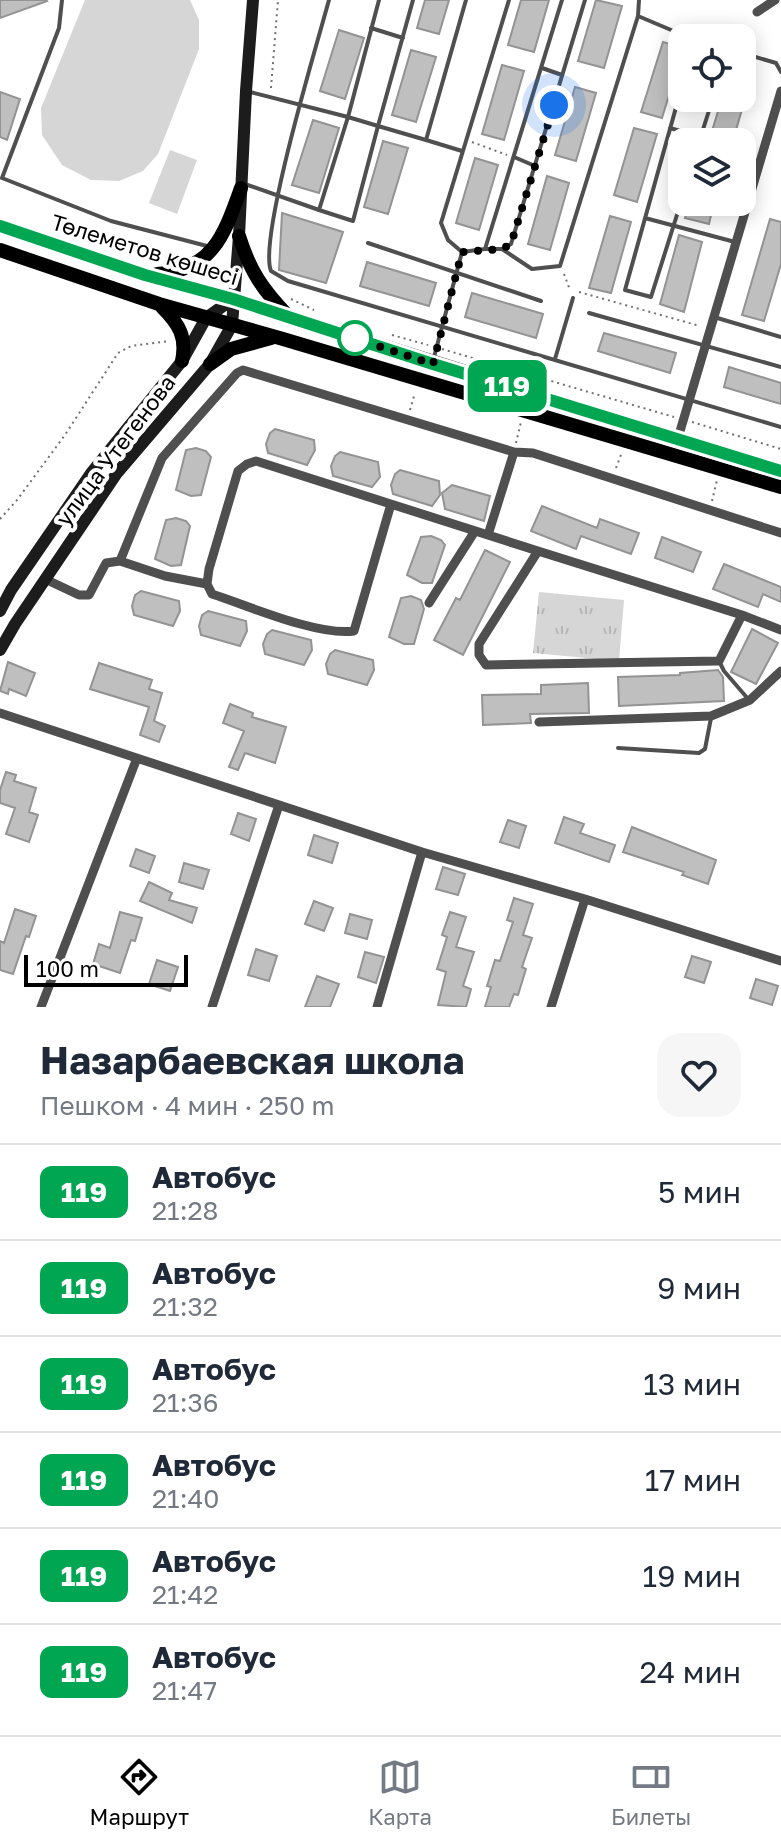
<!DOCTYPE html>
<html lang="ru">
<meta charset="utf-8">
<style>
:root{--surface:#fff;--page:#f6f6f7;--text:#1f2937;--muted:#747a83;--line:#e0e1e3;--accent:#000}
body{margin:0;font-family:"Golos Text",sans-serif;background:var(--page);color:var(--text);height:100vh;display:flex;flex-direction:column;font-size:30px;white-space:nowrap}
*{box-sizing:border-box;margin:0}
p{font-size:26px;color:var(--muted)}
.icon{flex:none;width:44px;height:44px;fill:none;stroke:currentColor;stroke-width:2;stroke-linecap:round;stroke-linejoin:round}
.map{position:relative;height:1007px;overflow:hidden}
.details{display:flex;flex-direction:column;background:var(--surface);flex:1}
.details>*{flex:none}
.badge{padding:0 16px;border-radius:12px;font-size:28px;line-height:52px}
.buttons{position:absolute;left:668px;top:24px;display:grid;gap:16px}
.buttons a{display:grid;place-items:center;width:88px;height:88px;border-radius:16px;background:var(--surface);box-shadow:0 4px 20px #0003;font-size:40px}
.scale{position:absolute;left:24px;bottom:20px;width:164px;box-sizing:border-box;padding-left:8px;border:4px solid #000;border-top:0;font-size:22px;line-height:28px;white-space:nowrap;color:#000;-webkit-text-stroke:6px #fff;paint-order:stroke}
.you{position:absolute;width:40px;height:40px;margin:-20px;border:6px solid #fff;border-radius:50%;background:#1a73e8;box-shadow:0 0 0 12px #1a73e833}
.map>.badge{position:absolute;translate:-50% -50%;box-shadow:0 0 0 4px #fff}
.round{display:grid;place-items:center;flex:none;width:84px;height:84px;border-radius:24px;background:var(--page)}
.summary{display:flex;align-items:center;justify-content:space-between;height:136px;padding:0 40px}
h1{font-size:38px;font-weight:700;line-height:60px}
ul{padding:0;list-style:none}
li{display:flex;align-items:center;gap:24px;height:96px;padding:0 40px;border-top:2px solid var(--line)}
li div{flex:1}
li b{display:block;font-size:30px}
li em{font-style:normal}
li .badge{min-width:88px;font-weight:700;text-align:center}
.tab-bar{display:flex;justify-content:space-around;align-items:center;height:112px;border-top:2px solid var(--line);background:var(--surface);font-size:22px;color:var(--muted)}
.tab-bar a{display:grid;justify-items:center;gap:4px}
.tab-bar .current{color:var(--accent)}
.map>svg:first-child{display:block}
.grass{fill:#d6d6d6}
.park{fill:url(#park-tufts)}
.building{fill:#bfbfbf;stroke:#939393;stroke-width:2}
.lines{fill:none;stroke-linecap:round;stroke-linejoin:round}
.path{stroke:#717171;stroke-width:2;stroke-dasharray:2 4;stroke-linecap:butt}
.lane{stroke:#4f4f4f;stroke-width:4}
.street{stroke:#4f4f4f;stroke-width:9}
.secondary{stroke:#1c1c1c;stroke-width:12}
.primary{stroke:#000;stroke-width:14}
.line-casing{stroke:#fff;stroke-width:18}
.line{stroke:#00a651;stroke-width:12}
.walk{stroke:#000;stroke-width:8;stroke-dasharray:0 14.4}
.stop-dot{fill:#fff;stroke:#00a651;stroke-width:4}
.labels{text-anchor:middle;dominant-baseline:central;stroke-width:8;stroke-linejoin:round;paint-order:stroke}
.street-label{font-size:22px;fill:#000;stroke:#fff}
</style>
<div class="map">
<svg width="781" height="1007" viewBox="0 0 781 1007">
<defs>
<pattern id="park-tufts" width="24" height="20" patternUnits="userSpaceOnUse" patternTransform="scale(2)"><rect width="24" height="20" fill="#d6d6d6"/><path d="M3 7l-1-3M5 7V3M7 7l1-3M15 17l-1-3M17 17v-4M19 17l1-3" fill="none" stroke="#b6b6b6"/></pattern>
</defs>
<rect width="100%" height="100%" fill="#fff"/>
<path class="grass" d="M85,0h105l9,20v29l-41,105 -15,17 -24,10 -28,-1 -29,-15 -20,-30 -1,-27z
M170,150l27,10 -20,54 -28,-11z"/>
<path class="park" d="M539,592l85,8 -5,61 -86,-8z"/>
<path class="building" d="M0,0h46l1,1 -47,17z
M425,0h24l-10,34 -22,-6z
M521,0h28l-15,52 -26,-7z
M596,0l26,6 -18,62 -26,-7z
M339,30l25,8 -19,61 -25,-8z
M663,42l19,5v6l-20,65 -21,-6z
M411,50l25,7 -20,65 -24,-7z
M502,65l22,6 -20,69 -22,-6z
M742,67l11,4 -19,66 -22,-6 10,-33h20z
M575,87l21,6 -20,68 -21,-6z
M0,92l20,7 -13,41 -7,-3z
M313,120l26,8 -20,65 -27,-8z
M634,128l23,6 -20,68 -23,-7z
M383,141l25,7 -20,66 -24,-7z
M475,158l23,7 -19,65 -23,-7z
M547,176l22,7 -19,67 -22,-6z
M690,202h24l-5,22 -24,-6z
M282,213l61,19 -17,51 -47,-13z
M610,216l21,6 -20,71 -22,-5z
M770,219l11,3v42l-17,57 -22,-6z
M679,235l23,7 -18,70 -24,-8z
M367,262l69,21 -7,23 -69,-20z
M472,293l71,21 -7,24 -71,-21z
M604,333l72,20 -6,20 -72,-22z
M729,367l52,16v21l-57,-17z
M275,429l39,11 1,10 -8,15 -39,-12 -2,-9 4,-11z
M196,448l10,3 5,6 -10,38 -10,1 -15,-6 10,-40z
M340,452l38,10 2,15 -8,10 -39,-11 -2,-10 4,-10z
M400,470l39,11 1,14 -8,11 -39,-12 -2,-9 4,-11z
M452,485l38,11 -6,25 -39,-12 -3,-16z
M542,506l55,22 3,-9 39,14 -8,21 -50,-18 -5,13 -45,-18z
M176,518l10,3 4,5 -9,39 -10,1 -16,-7 11,-39z
M431,536l10,4 4,5 -13,38h-10l-15,-8 14,-38z
M662,537l39,15 -8,20 -38,-14z
M485,550l25,12 -47,93 -29,-15 22,-42 4,2z
M724,564l57,23v15l-18,-8 -5,13 -45,-18z
M141,591l38,10 1,10 -7,15 -39,-11 -2,-9 3,-11z
M411,596l10,4 3,9 -10,35h-10l-15,-7 12,-39z
M208,611l38,10 1,10 -7,15 -39,-11 -2,-9 3,-11z
M752,629l26,14 -22,41 -25,-12z
M272,630l39,10 1,10 -8,15 -39,-11 -2,-10 4,-10z
M335,650l38,10 1,10 -7,15 -39,-11 -2,-10 4,-10z
M8,662l27,11 -9,23 -17,-7 -1,5 -8,-3z
M99,663l53,17 -3,9 13,4 -8,28 11,5 -6,16 -19,-7 9,-28 -59,-18z
M718,670l5,7 1,24 -105,5 -1,-29 62,-2v-2z
M588,683l1,30 -59,1 1,9 -48,2 -1,-30 59,-1v-9z
M230,704l23,9 -1,4 34,10 -11,36 -30,-10 -7,17 -9,-3 15,-36 -21,-8z
M6,772l10,3 -2,6 22,7 -7,24 9,3 -9,27 -23,-8 9,-26 -15,-5v-13z
M238,813l18,6 -7,22 -18,-7z
M564,817l20,7 -4,9 35,12 -6,17 -54,-19z
M508,820l18,6 -7,22 -19,-6z
M632,827l84,33 -8,24 -26,-9 2,-3 -61,-20z
M314,835l24,8 -6,20 -24,-8z
M136,849l19,7 -6,17 -19,-7z
M184,863l25,7 -6,19 -24,-7z
M443,867l22,7 -7,21 -22,-6z
M149,882l23,11 -3,7 28,8 -5,15 -52,-22z
M514,898l19,6 -10,31 9,3 -10,29 4,2 -8,26 -4,-1 -5,13h-24l6,-20 -4,-1 8,-26 5,1 13,-39 -6,-2z
M314,901l19,7 -9,23 -19,-7z
M15,909l21,7 -7,21 -3,-1 -13,38 -13,-4v-29l4,2z
M120,912l22,6 -7,23 -4,-1 -11,33 -27,-9 6,-20 11,4z
M450,912l16,5 -10,30 18,5 -11,34 8,3 -5,18 -28,-2 8,-33 -9,-3 10,-32 -5,-2z
M350,914l22,6 -5,19 -22,-6z
M256,949l21,7 -8,25 -21,-6z
M365,952l19,5 -8,26 -18,-6z
M692,956l19,6 -7,21 -19,-6z
M157,960l21,7 -8,24 -21,-7z
M317,976l22,8 -9,23h-25z
M756,979l22,7 -6,19 -22,-7z"/>
<g class="lines">
<path class="path" d="M271,88l7,-88
M472,142l35,13
M564,274l6,16
M579,292l121,34
M291,299l23,11
M392,335l36,10
M442,349l232,68
M410,410l5,-17
M692,422l89,27
M516,443l5,-21
M616,468l6,-16
M712,501l5,-21
M0,519l17,-19 48,-65 53,-82 13,-7 39,-5"/>
<path class="lane" d="M62,0l-3,28 -57,150 109,43 96,25
M329,0c-12,44 -71,239 -58,271l17,10 493,146
M413,0l-35,126 48,14 40,-140
M562,0l-77,249h17l9,-5 74,-244
M639,0l-1,16 52,22
M371,28l32,10
M742,53l34,10 5,9
M542,68l20,7
M682,86l-57,204 26,7 31,-98
M250,92l98,25 31,-117
M348,117l30,9 -25,95 -34,-11z
M670,128l31,9
M426,140l36,11
M699,142l14,-44
M514,157l21,9
M242,183l77,27
M645,218l90,24
M368,243l173,58
M502,249l30,20 28,-3 78,-250
M462,252l-14,-12 -7,-17 68,-223
M589,313l192,54
M714,317l67,20
M434,357l28,-105 23,-3
M555,359l18,-61
M720,663l4,8 25,29
M618,748l81,5 6,-4 6,-31"/>
<path class="street" d="M757,12l18,-12
M678,438l103,-347
M391,504l-37,127c-37,5 -105,-25 -142,-37l-5,-10 2,-15 29,-98 9,-7 9,-3 282,90
M488,535l26,-83 19,1 248,80
M120,561l42,-103 75,-85 6,-3 271,82
M45,579l34,16h10l17,-32 14,-2 45,15 42,8
M429,603l46,-72
M742,615l-204,-64 -59,93v11l7,10 233,-4 23,-46 39,15
M0,713l422,139
M539,722l172,-6 39,-16 31,-29
M41,1007l96,-249
M212,1007l67,-202
M377,1007l45,-155 163,47
M551,1007l34,-108 196,62"/>
<path class="secondary" d="M0,611l11,-21 81,-118 90,-111 24,-43 27,-19
M0,650l15,-26 102,-151 93,-109 22,-39 7,-89 7,-145 7,-91"/>
<path class="primary" d="M0,226l145,49 88,24 548,172
M239,236c11,35 23,53 49,80
M0,250l159,54 124,35 498,148
M157,274c56,-4 67,-39 84,-86
M162,307c17,17 25,30 20,54
M210,364l21,-15 40,-11"/>
</g>
<g class="lines">
<g class="line-casing">
<path id="line" d="M0,226l145,49 88,24 200,65 348,107"/>
</g>
<use href="#line" class="line"/>
<path class="walk" d="M355,338l-8,-2 86,28 29,-112 40,-3 9,-5 43,-139"/>
</g>
<circle class="stop-dot" cx="355" cy="338" r="16"/>
<g class="labels">
<g class="street-label">
<text transform="translate(145 249) rotate(17)">Төлеметов көшесі</text>
<text transform="translate(115 450) rotate(-53)">улица Утегенова</text>
</g>
</g>
</svg>
<div class="buttons">
<a><svg class="icon" aria-label="locate" viewBox="0 0 24 24"><circle cx="12" cy="12" r="6"/><path d="M12 2v4M12 18v4M2 12h4M18 12h4"/></svg></a>
<a><svg class="icon" aria-label="layers" viewBox="0 0 24 24"><path d="M12 4l9 5-9 5-9-5zM3 14l9 5 9-5"/></svg></a>
</div>
<div class="scale">100 m</div>
<div class="you" style="left:554px;top:105px"></div>
<b class="badge" style="left:507px;top:386px;background:#00a651;color:#fff">119</b>
</div>
<section class="details">
<div class="summary"><div><h1>Назарбаевская школа</h1><p>Пешком · 4 мин · 250 m</p></div><a class="round"><svg class="icon" aria-label="heart" viewBox="0 0 24 24"><path d="M12 20l-8-8c-3-5 5-10 8-4 3-6 11-1 8 4z"/></svg></a></div>
<ul>
<li><span class="badge" style="background:#00a651;color:#fff">119</span><div><b>Автобус</b><p>21:28</p></div><em>5 мин</em></li>
<li><span class="badge" style="background:#00a651;color:#fff">119</span><div><b>Автобус</b><p>21:32</p></div><em>9 мин</em></li>
<li><span class="badge" style="background:#00a651;color:#fff">119</span><div><b>Автобус</b><p>21:36</p></div><em>13 мин</em></li>
<li><span class="badge" style="background:#00a651;color:#fff">119</span><div><b>Автобус</b><p>21:40</p></div><em>17 мин</em></li>
<li><span class="badge" style="background:#00a651;color:#fff">119</span><div><b>Автобус</b><p>21:42</p></div><em>19 мин</em></li>
<li><span class="badge" style="background:#00a651;color:#fff">119</span><div><b>Автобус</b><p>21:47</p></div><em>24 мин</em></li>
</ul>
</section>
<nav class="tab-bar">
<a class="current"><svg class="icon" aria-label="directions" viewBox="0 0 24 24"><path d="M12 3l9 9-9 9-9-9zM9 14v-3h6M13 9l2 2-2 2"/></svg>Маршрут</a>
<a><svg class="icon" aria-label="map" viewBox="0 0 24 24"><path d="M3 6l6-2 6 2 6-2v14l-6 2-6-2-6 2zM9 4v14M15 6v14"/></svg>Карта</a>
<a><svg class="icon" aria-label="tickets" viewBox="0 0 24 24"><path d="M3 7h18v10H3zM15 7v10"/></svg>Билеты</a>
</nav>
